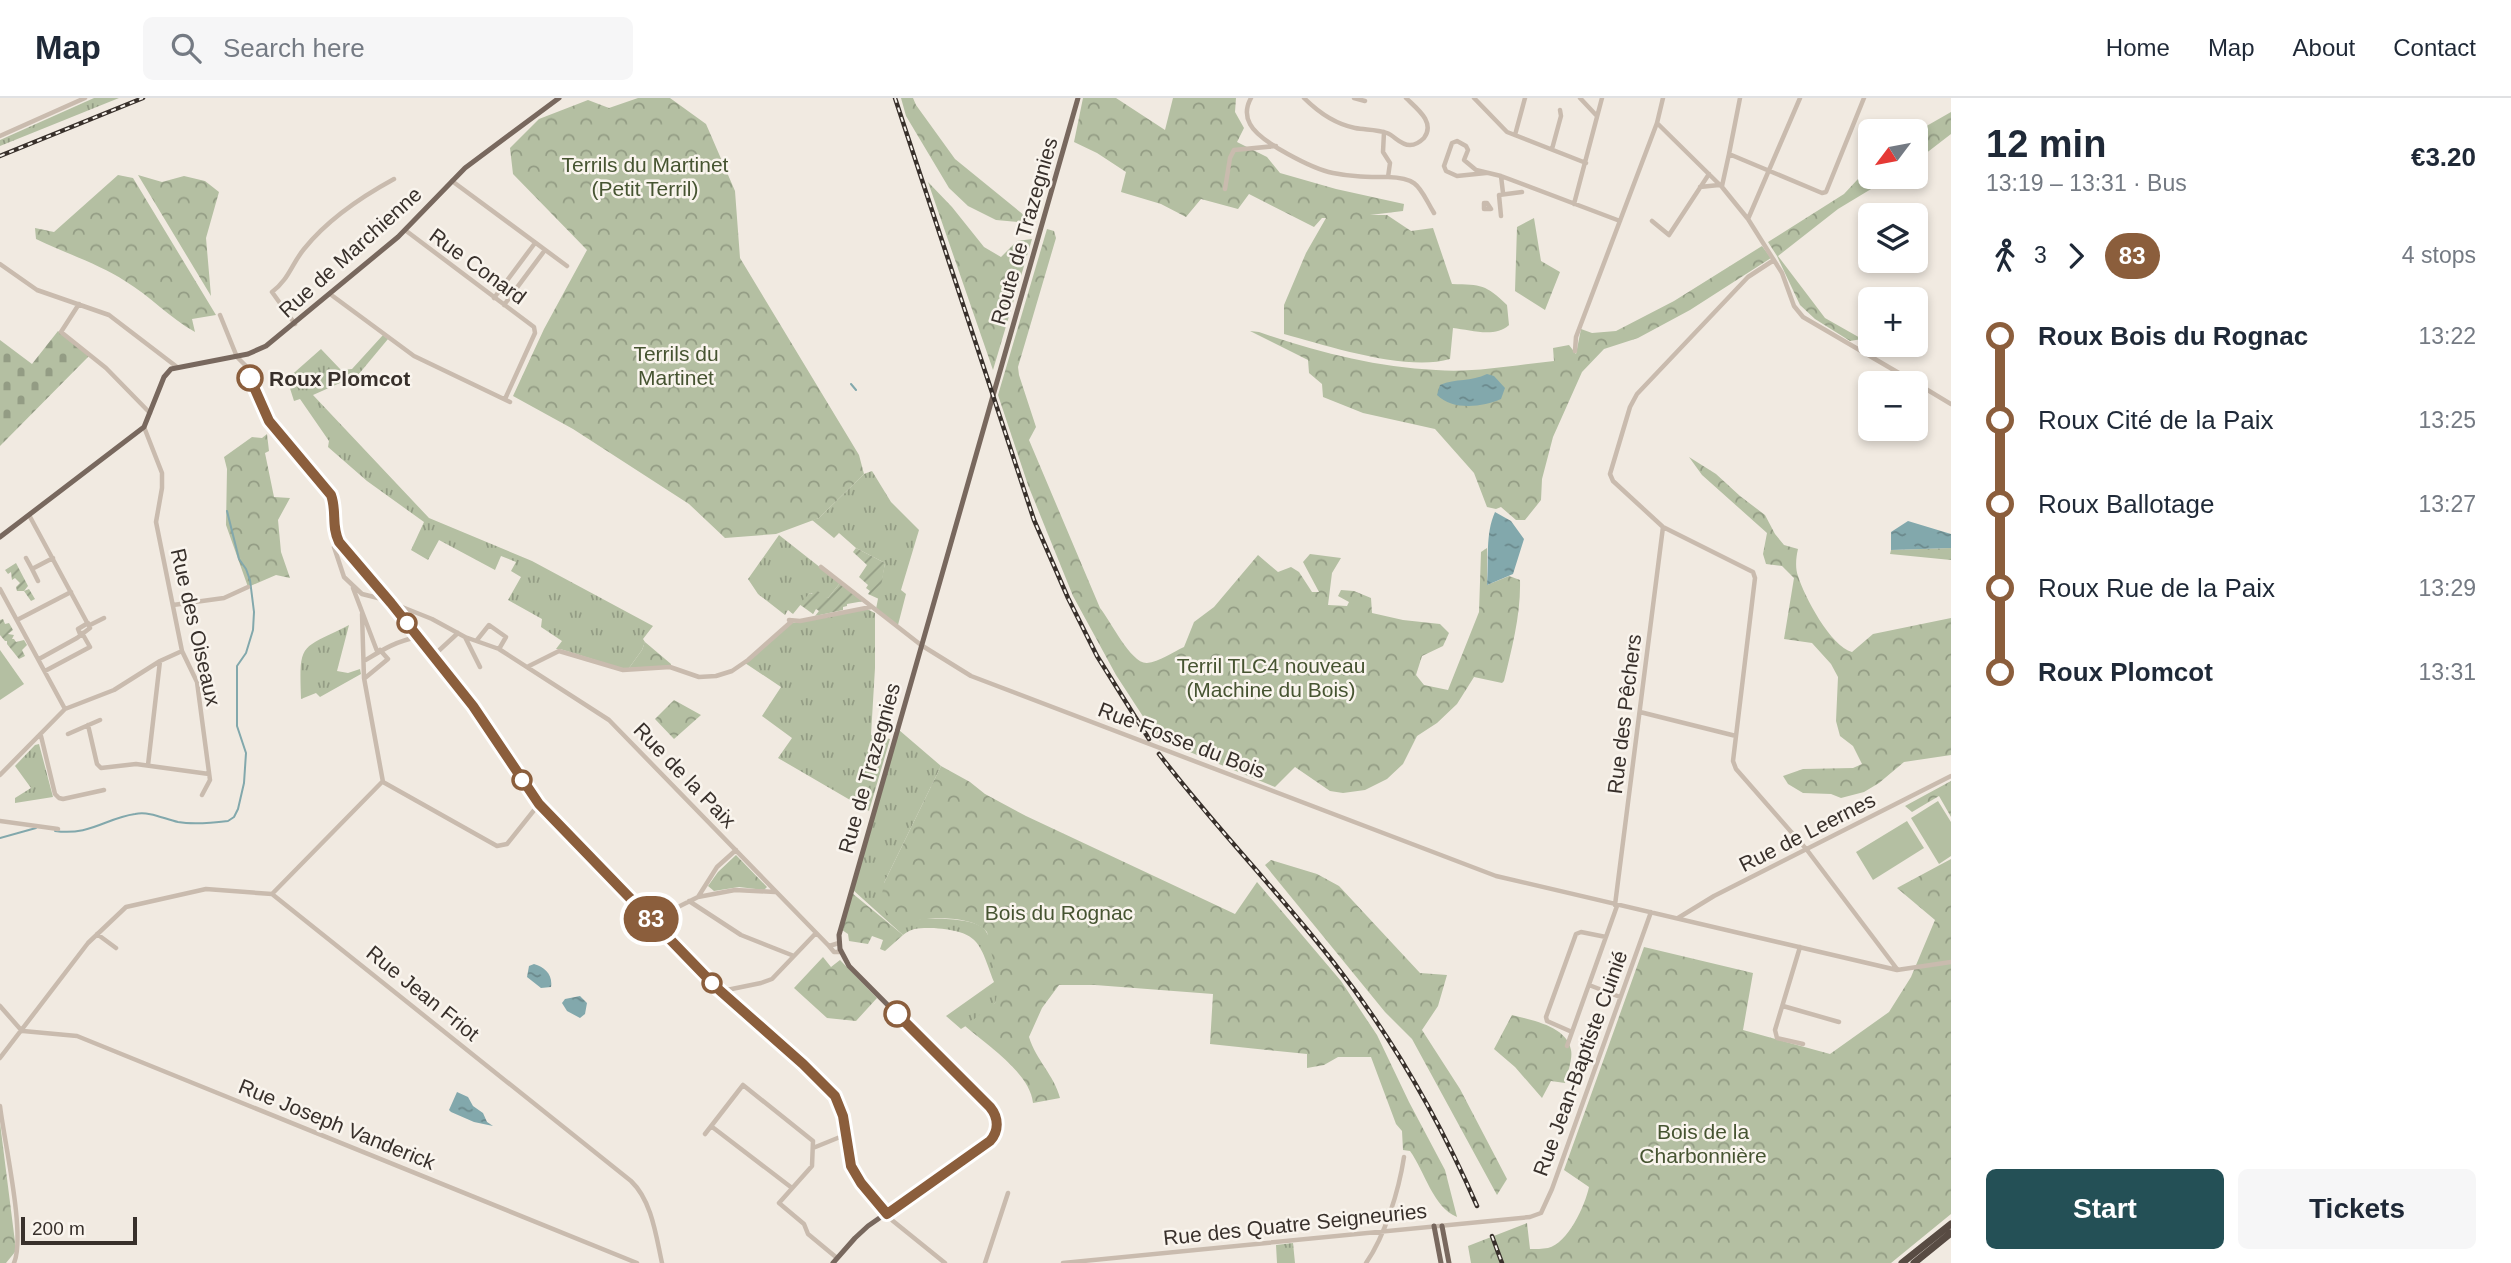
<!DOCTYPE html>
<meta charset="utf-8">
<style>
:root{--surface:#fff;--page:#f6f6f7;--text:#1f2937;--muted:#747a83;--line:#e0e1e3;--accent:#245056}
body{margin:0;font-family:Arial,sans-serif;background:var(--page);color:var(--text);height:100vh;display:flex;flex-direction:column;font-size:26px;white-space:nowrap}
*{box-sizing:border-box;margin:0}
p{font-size:23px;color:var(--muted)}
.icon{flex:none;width:38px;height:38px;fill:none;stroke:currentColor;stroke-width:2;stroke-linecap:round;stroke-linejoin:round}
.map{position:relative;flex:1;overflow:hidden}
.details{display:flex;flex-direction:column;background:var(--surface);width:560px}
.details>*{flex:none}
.badge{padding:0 14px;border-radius:23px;font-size:24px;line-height:46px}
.needle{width:46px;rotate:238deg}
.tools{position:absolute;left:1858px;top:21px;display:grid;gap:14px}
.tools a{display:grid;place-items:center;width:70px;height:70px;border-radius:10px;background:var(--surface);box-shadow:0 4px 10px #0003;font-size:35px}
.scale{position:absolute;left:21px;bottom:18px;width:116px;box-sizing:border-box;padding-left:7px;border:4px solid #38302b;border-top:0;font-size:19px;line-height:24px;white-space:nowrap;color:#38302b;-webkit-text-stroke:5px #f9f4ed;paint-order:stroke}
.map>.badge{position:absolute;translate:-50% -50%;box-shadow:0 0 0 4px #fff}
.legs{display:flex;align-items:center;gap:10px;height:77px;padding:0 35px;font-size:23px}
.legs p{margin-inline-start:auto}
.summary{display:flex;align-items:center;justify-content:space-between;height:119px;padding:0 35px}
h1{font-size:38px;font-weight:800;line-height:52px}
.primary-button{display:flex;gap:14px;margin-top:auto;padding:14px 35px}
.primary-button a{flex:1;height:80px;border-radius:10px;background:var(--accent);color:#fff;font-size:28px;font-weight:800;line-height:80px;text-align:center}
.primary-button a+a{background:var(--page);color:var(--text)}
ul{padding:0 35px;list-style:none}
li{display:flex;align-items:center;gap:24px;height:84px;font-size:26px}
li i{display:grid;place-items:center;width:10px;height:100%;margin:0 9px;background:currentColor}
li i::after{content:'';width:18px;height:18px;margin:-9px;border:5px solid;border-radius:50%;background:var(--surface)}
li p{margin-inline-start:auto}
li:first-child i{background:linear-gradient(#0000 50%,currentColor 0)}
li:last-child i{background:linear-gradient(currentColor 50%,#0000 0)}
header{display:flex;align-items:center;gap:42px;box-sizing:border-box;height:98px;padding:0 35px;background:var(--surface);border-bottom:2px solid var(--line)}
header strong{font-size:33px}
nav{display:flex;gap:38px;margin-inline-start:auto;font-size:24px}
.search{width:490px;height:63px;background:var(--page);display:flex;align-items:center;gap:18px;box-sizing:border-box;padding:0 24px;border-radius:10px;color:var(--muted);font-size:26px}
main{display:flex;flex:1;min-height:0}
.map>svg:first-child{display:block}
.grass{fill:url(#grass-tufts)}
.forest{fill:url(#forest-crowns)}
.cemetery{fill:url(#cemetery-stones)}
.garden{fill:url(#garden-furrows)}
.pitch{fill:#b4bfa2}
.water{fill:url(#water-ripples)}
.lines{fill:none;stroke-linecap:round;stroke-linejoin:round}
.stream{stroke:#82a8ac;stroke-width:2}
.minor{stroke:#c9bbae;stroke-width:4.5}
.major{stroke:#78685e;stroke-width:5}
.highway{stroke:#584b43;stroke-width:7}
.rail-casing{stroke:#38302b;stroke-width:4.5}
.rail{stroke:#f9f4ed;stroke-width:2;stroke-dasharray:5;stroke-linecap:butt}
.line-1-casing{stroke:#fff;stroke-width:16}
.line-1{stroke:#8b5e3c;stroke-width:10}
.stop-1-dot{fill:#fff;stroke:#8b5e3c;stroke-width:3.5}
.labels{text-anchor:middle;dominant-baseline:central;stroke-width:5;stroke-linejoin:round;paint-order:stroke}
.park-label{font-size:21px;fill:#465431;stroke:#f9f4ed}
.street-label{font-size:21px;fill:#38302b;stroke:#f9f4ed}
.stop-label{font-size:21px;font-weight:bold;fill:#38302b;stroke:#f9f4ed;text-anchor:start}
</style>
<header>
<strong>Map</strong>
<div class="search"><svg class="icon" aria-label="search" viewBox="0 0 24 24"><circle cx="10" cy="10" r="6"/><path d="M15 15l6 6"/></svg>Search here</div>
<nav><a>Home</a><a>Map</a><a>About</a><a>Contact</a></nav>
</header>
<main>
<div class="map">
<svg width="1951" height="1165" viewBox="0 0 1951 1165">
<defs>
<pattern id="grass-tufts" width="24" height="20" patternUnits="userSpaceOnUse" patternTransform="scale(1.75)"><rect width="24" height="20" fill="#b4bfa2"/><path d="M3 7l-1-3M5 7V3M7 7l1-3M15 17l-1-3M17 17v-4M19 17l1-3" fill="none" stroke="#939c84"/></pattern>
<pattern id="forest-crowns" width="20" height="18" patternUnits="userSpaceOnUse" patternTransform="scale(1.75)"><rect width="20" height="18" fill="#b4bfa2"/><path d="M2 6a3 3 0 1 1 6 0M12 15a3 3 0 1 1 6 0" fill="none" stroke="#939c84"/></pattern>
<pattern id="cemetery-stones" width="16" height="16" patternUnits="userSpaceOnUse" patternTransform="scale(1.75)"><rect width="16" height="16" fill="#b4bfa2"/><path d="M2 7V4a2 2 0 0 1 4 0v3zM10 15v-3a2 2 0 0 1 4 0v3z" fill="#939c84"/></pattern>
<pattern id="garden-furrows" width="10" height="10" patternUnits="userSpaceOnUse" patternTransform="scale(1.75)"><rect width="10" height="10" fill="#b4bfa2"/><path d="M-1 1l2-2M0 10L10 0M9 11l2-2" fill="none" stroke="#939c84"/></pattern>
<pattern id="water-ripples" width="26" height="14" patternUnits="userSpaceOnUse" patternTransform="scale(1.75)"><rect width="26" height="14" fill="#82a8ac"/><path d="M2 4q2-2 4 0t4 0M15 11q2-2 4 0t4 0" fill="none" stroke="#6b898c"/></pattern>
</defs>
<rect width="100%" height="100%" fill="#f1eae1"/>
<path class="grass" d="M94,0h25l-119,48v-6z
M383,237l5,4 -30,36 -45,20 116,123 103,43 121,65 -10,13 2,3 -3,8 -13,18h-8l-61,-19h-4l6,-8 -21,-14 1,-8 -34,-19 13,-23 -10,-6 5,-9 -15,-6 -6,14 -56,-30 -11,20 -17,-10 13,-28 -57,-41 -39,-34 1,-6 -29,-42 -6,2 -7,-22 34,-30 20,21 11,-1z
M872,373l19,31 28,28 -18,60 5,4 -8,31 -22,-16 9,-46 -29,-15 -17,-15 -5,5 -22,-18 7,-2 45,-44z
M779,437l61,48 -12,15 -18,-5 -17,21 -5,-4 -3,5 -27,-21 -10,-15z
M859,512h10l6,3v55l-4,67 19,4 -21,72 -91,-53 14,-20 -30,-22 19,-29 -36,-24 47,-40z
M349,527l-12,46 11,2 12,-4 1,5 -41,23 -4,-4 -15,6c-2,-58 -1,-49 48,-74z
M899,632l42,36 -57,117 28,37c15,-2 64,-3 73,10 7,9 8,25 11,36 3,12 6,26 -1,37 -7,12 -24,19 -34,26l-15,-13 48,-34c-15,-40 -14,-50 -60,-54 -11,0 -22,-1 -31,7l-50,-45z
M39,646l14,53 -38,6v-5l16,-10 -16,-22 20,-21z
M1293,1145l2,20h-18l-1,-18z"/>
<path class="forest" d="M638,0h32l36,26 29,67 5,67 119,197 5,19 -45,44 -43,16 -51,4 -36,-34 -116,-75 -60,-33 31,-67 43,-79 -74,-76 -3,-26 29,-29 49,-19 21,8z
M901,0h12l3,7 39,54 70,57h7l-2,7 -34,-3 -28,-14 -19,-18 -43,-72z
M1083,0h33l49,32 8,-32h63l-1,14 9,16 -7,14 30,15 13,16 56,16 68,15 -1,7 -33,4h17l24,16 22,-3 19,56c30,1 33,0 55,21l2,20c-14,13 -38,5 -56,3l-3,31c-43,13 -122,-13 -166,-25v-29l22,-52 20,-35h-4l-8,9 -65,-33 -11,15 -37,-10 -15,18 -25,-13 -40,-12 5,-20 -29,-19 -23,-11z
M1951,14v22l-35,27v-29z
M1871,67v12h20l-53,32 -60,47 47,62 37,21 -12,2 -35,-22 -15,-14 -23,-49 -9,-14 76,-48z
M118,77l15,3 83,137 -24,4 3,13c-25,-14 -45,-36 -70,-51 -24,-16 -62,-29 -89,-42l-1,-11 19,4z
M138,77l24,7 22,-6 21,5 14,11 -13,46 5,58z
M928,84l24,25 32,40 17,10 16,-16 15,-2 -39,131z
M1534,120l7,43 19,11 -15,38 -30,-19 2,-64z
M1047,131l7,2 2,7 -38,129 1,8 17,52 -7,13 71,168c10,12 31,56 47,55 12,-1 26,-11 37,-16l10,-25 20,-15 44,-52 20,17 13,-5 8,5 13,20h7l-16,-30 7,-8 31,4 -9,15 -4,32 19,1 2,-4 -11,-6 3,-6 13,1 17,7 1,15 31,7 37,4 9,9 -6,13 -21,10 -6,19 8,10 24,5 31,-78 2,-60 6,-4v37l22,-9 11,4c1,34 -8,68 -16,101l-2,2 -28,-6 -17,27 -20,19 -20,13 -14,28 -16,15 -22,11 -22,3 -13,-2 -35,-24 -20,20 -95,-39 -10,-15 -4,10 -7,-2 -43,-66 -43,-79 -45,-111 -30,-90z
M1762,148l9,12 -81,52 -52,28 -34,11 -22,23 -29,65 -11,42 -1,21 -16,20h-9l-15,-13 -5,2 -9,-2 -13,-34 -39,-44 -72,-16 -40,-16 -1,-13 -13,-11 -1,-13 -58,-29 9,1c57,20 116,35 177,38 39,3 79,-5 118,-9l-1,-13 16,-3 7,9 5,-25 11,4 24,-2 58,-30z
M267,336l2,17 -4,2 9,44 16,1 -12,22 3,32 9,26 -14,-3 -28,12 -22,-62 1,-56 -3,-12 28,-20 10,1z
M1689,359l27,17 24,22 25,19 10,19 9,11 14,4c-2,8 -3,19 0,27 6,20 33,71 54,76l21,-18 78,-16v137l-47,7 -25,21 -15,9 -23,6 -10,-4 -28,-1 -15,-9 -5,-8 20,-7 50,-1 9,-4 -9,-18 -13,-10 -4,-15 2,-44 -7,-13 -19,-21 -28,-4 10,-61 -12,-12 -16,-2 -3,-10 4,-21 -65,-58z
M1951,450v12l-61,-6 1,-4z
M645,544l26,22v2l-42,2 13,-18z
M674,602l27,15 -27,24 -19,-20z
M941,668l29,16 15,12 41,22 209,98 22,-32 84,99 36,54 32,67 36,68 12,47c-24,-10 -32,-45 -47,-66l-7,-1 -1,-19 -6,-7 -25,-67h-33l-14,8 -17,3v-14l-97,-10 3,-50 -118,-9h-36l-17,23 -13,29c7,23 25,38 31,61l-27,5c-3,-30 -45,-57 -68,-77l30,-23 4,-15 -12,-56c-15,-18 -66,-16 -86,-7 -19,-15 -22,-17 -17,-42z
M1951,683v36l-12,-21 -27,16 -7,-6z
M736,757l31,32 -3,3 -25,-3 -25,4 -6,-5 10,-14z
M1951,761v355l-60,49h-420l-3,-17 59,-23 3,26c6,0 12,0 18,-1 20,-5 37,-42 41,-61l-25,-17 80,-223 109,26 -10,57 87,24 59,-42 22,-35 24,-57 -38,-32z
M1271,762l46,14 22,12 81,87 27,2 -9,31 -16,24 38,59 47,90 -10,16 -85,-156 -27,-27 -120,-147z
M852,795l51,42 -18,16 -5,-2 3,-9 -11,-4 -4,8 -19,-3 -1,-7 -6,-4z
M823,859l8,10 9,-7 37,38 -21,23 -29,-3 -33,-30z
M1512,917c19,5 55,11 59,35 2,9 -4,24 -6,33l-14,-2 -9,17 -27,-31 -21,-18z
M0,1025l15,119v10l-9,11h-6z"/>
<path class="cemetery" d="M58,233l31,25 -89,90v-106l32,24z"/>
<path class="garden" d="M856,450l29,15 -6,36 -11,-5 2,-3 -4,-3 2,-3 -9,-8 8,-12 -14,-13z
M16,465l12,23 -4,5 5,-2 6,10 -4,2 -7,-10h-7l-1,-4 4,-4 -5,-5 -3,2 -1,-8 -3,2 -3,-4z
M840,485l24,18 -17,3v2l-4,1v3l-28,6 4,-5 -3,-2 -3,5 -14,-10 11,-11 2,1 4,-4 12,8z
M3,521l2,5 4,-1 4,7 -5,4 6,1 -2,4h2l2,3 8,-2 3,5 -5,5 3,6 -6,3 -12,-15v-3h-2l-5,-6v-15z"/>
<path class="pitch" d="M0,552l24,34 -24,16z
M1938,703l13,21v34l-12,8 -28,-46z
M1907,723l17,27 -51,32 -17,-28z"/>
<path class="water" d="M1487,276l7,2 11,12 -4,11c-18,8 -48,12 -64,-4l3,-10c16,-7 31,-3 47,-11z
M1495,414l16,9 13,18 -11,35 -26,11c2,-24 -2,-51 8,-73z
M1908,423l43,13v14l-60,2v-18z
M534,866c11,3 19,11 17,23l-10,1 -14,-11 2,-11z
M580,898l7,7 -2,11 -5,4 -13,-7 -5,-8 3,-4z
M457,994l11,5 5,9 10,7 4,9 6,4 -19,-4 -23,-10 -2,-2z"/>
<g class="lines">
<path class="stream" d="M851,286l5,6
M55,733c35,5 51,-13 80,-17 15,-3 29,5 43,8 16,3 34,1 50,-1l6,-4 4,-8 6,-26 2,-30 -9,-27v-60l9,-13 7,-23 1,-18 -4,-32 -4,-11 -7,-10 -12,-48
M0,740l36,-10"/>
<path class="minor" d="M1251,0c-5,9 -6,17 -1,26 9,18 63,45 83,49 19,4 36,4 55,4l2,-14 -7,-11 1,-20
M1304,0c14,14 31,26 51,30 11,2 21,1 32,5 8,3 13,12 23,12 5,0 10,-3 14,-7 12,-16 -8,-30 -18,-40
M1354,0l11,3
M1474,0l33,34 79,31
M1580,0l16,17
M1740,0l-11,56 93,39 4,-1 38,-94
M1657,25l65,64 26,32 34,54 12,33 9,11 113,66
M1515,37l10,-37
M0,38l85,-38
M1552,51l9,-33 -1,-6
M1486,75l-29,3 -11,-5 -2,-5 8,-23 5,-2 9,5 2,4 -4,10 12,10 25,6 119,45
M1501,78l2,17
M1388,79c32,1 31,11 46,36
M452,83l115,85
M1722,88l7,-32
M1700,89l19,-2
M1225,91l5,-31 4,-8 42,-4
M1484,105h3l4,6h-7z
M1574,106l28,-106
M1501,118l-2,-21 23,-3
M1748,121l52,-121
M1652,123l17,14 40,-61
M405,132l129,97 1,6 -30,66
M1774,162l-26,17 -111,117 -7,13 -20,67 3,7 50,46 90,45 2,6 -22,183 3,8 71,81 90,119
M0,166l37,26 72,25 68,52
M330,196l84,62 96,46
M494,200l41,-55
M79,206l-18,28 45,36 44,45
M504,207l41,-55
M220,217l17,42 8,8 24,56 62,74c5,16 0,31 8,47l53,61 81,104 66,97 178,184 116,105 9,19 5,39 8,23 38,47 52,42
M295,226l-23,-32c17,-13 19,-27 32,-43 24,-30 57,-52 90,-70
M1575,253l1,-14 81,-214 6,-25
M1916,285l35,21
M144,329l18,46v15l-6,34 26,129 15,31 13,98 -8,15
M29,417l61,113 -13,10 -38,21
M339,444l-5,5 10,30 18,17 20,5 50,20 33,18 34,12 110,71 220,226
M26,460l6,11 21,-11
M821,469l100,78 50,31 525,200 401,94 54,-8
M32,471l6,12
M353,490l24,63
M0,491l65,120
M173,507l51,-7 24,-11
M362,516l2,64 19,104 114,64 10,-2 32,-40
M17,522l54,-28
M789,522l11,1 71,-14
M90,527l14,-7
M80,536l-2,-5 10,-6
M465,539l15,30
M477,542l12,-15 17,12 -7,12
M433,558l25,-23
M364,563c18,-11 32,-20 54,-24
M529,568l30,-15 64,19 47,-3 29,10 17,-1 16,-5 16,-11 44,-39
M45,573l45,-24 -8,-14
M365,580l23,-19 -8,-9
M1640,614l96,24
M88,627l9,39 4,4 35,-4 73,10
M68,636l32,-14
M41,638l14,58 4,4 4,1 41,-9
M148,667l12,-104
M0,677l65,-66 49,-19 46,-29 22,-10
M0,723l58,8
M272,796l110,-112
M698,799l37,-7 40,2
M689,803l52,34 53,21
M1615,807l48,-378
M1678,820l36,-22 237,-120
M657,827l23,-19 18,-9 19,-30 19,-17
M97,836l19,14
M839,845l-10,3 5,6h7
M1800,849l-25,83 2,8 26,6
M1589,887l31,12
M722,893l39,-8 11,-4 44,-46
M0,908l22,25
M1783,908l56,16
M23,933l54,5 560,227
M1572,934l-25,-11 -1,-4 30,-83 5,-2 25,5
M1567,948l50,-140
M0,960l88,-115 38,-36 80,-18 66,5 359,287c21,20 25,55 31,82
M0,1008c4,35 26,129 14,157
M711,1028l81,62
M705,1036l38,-49 70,56 -1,25 -33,37 25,21 4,10 29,24
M813,1050l32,-13
M985,1165l23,-70
M1063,1165l467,-46 11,-4 11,-24 99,-277
M1366,1165c19,-27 33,-73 38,-106"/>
<path class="major" d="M0,439l144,-110 20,-50 7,-8 77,-15 18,-8 132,-109 67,-69 94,-70
M1434,1128l7,37
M1442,1128l7,37
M833,1165l22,-25 13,-12 122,-85c8,-9 9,-20 2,-31l-143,-144 -9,-17 -1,-14 239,-837"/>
<path class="highway" d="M1902,1165l49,-39
M1914,1165l37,-30"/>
<g class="rail-casing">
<path id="rail" d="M895,0l139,422 34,78 29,58 52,83
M0,58l143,-58
M1159,656c55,72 119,137 175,209 58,74 105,156 143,243
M1492,1138l10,27"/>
</g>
<use href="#rail" class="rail"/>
</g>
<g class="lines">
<g class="line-1-casing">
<path id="line-1" d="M250,280l19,43 62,74c6,16 0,31 8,47l52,61 82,103 66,98 178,184 86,76 32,32 8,20 8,50 10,17 26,31 103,-73c9,-10 9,-23 0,-34l-93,-93"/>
</g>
<use href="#line-1" class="line-1"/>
</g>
<g class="stop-1-dot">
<circle cx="250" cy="280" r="12"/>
<circle cx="407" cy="525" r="9"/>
<circle cx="522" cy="682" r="9"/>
<circle cx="712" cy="885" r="9"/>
<circle cx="897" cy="916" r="12"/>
</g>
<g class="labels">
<g class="park-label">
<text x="645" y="66">Terrils du Martinet<tspan x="645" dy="24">(Petit Terril)</tspan></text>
<text x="676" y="255">Terrils du<tspan x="676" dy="24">Martinet</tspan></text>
<text x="1271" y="567">Terril TLC4 nouveau<tspan x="1271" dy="24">(Machine du Bois)</tspan></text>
<text x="1059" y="814">Bois du Rognac</text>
<text x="1703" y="1033">Bois de la<tspan x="1703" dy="24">Charbonnière</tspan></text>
</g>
<g class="street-label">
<text transform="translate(1024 133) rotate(-74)">Route de Trazegnies</text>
<text transform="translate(350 154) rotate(-42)">Rue de Marchienne</text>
<text transform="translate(478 168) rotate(36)">Rue Conard</text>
<text transform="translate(196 529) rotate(77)">Rue des Oiseaux</text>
<text transform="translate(1624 616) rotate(-83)">Rue des Pêchers</text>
<text transform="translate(1182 642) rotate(21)">Rue Fosse du Bois</text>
<text transform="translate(869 670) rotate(-74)">Rue de Trazegnies</text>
<text transform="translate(685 677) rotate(46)">Rue de la Paix</text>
<text transform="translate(1807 734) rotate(-27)">Rue de Leernes</text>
<text transform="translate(423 895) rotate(39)">Rue Jean Friot</text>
<text transform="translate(1580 965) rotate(-70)">Rue Jean-Baptiste Cuinié</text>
<text transform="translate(337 1026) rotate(22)">Rue Joseph Vanderick</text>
<text transform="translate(1295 1126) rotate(-6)">Rue des Quatre Seigneuries</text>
</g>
<g class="stop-label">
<text x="269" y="280">Roux Plomcot</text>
</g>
</g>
</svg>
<div class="tools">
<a><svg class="needle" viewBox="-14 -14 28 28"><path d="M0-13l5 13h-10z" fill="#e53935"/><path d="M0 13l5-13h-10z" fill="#747a83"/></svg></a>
<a><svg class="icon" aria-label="layers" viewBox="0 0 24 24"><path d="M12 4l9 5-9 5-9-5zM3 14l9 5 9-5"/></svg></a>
<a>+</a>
<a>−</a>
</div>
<div class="scale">200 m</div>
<b class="badge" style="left:651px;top:821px;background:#8b5e3c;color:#fff">83</b>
</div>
<section class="details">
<div class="summary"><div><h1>12 min</h1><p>13:19 – 13:31 · Bus</p></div><b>€3.20</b></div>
<div class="legs"><svg class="icon" aria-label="walk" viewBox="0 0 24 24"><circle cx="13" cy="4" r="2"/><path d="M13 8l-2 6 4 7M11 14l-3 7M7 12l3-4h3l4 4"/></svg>3<svg class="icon" aria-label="forward" viewBox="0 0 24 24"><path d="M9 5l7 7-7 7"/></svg><b class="badge" style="background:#8b5e3c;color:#fff">83</b><p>4 stops</p></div>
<ul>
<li><i style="color:#8b5e3c"></i><b>Roux Bois du Rognac</b><p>13:22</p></li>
<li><i style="color:#8b5e3c"></i><span>Roux Cité de la Paix</span><p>13:25</p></li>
<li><i style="color:#8b5e3c"></i><span>Roux Ballotage</span><p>13:27</p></li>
<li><i style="color:#8b5e3c"></i><span>Roux Rue de la Paix</span><p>13:29</p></li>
<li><i style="color:#8b5e3c"></i><b>Roux Plomcot</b><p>13:31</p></li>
</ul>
<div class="primary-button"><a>Start</a><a>Tickets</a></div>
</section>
</main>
